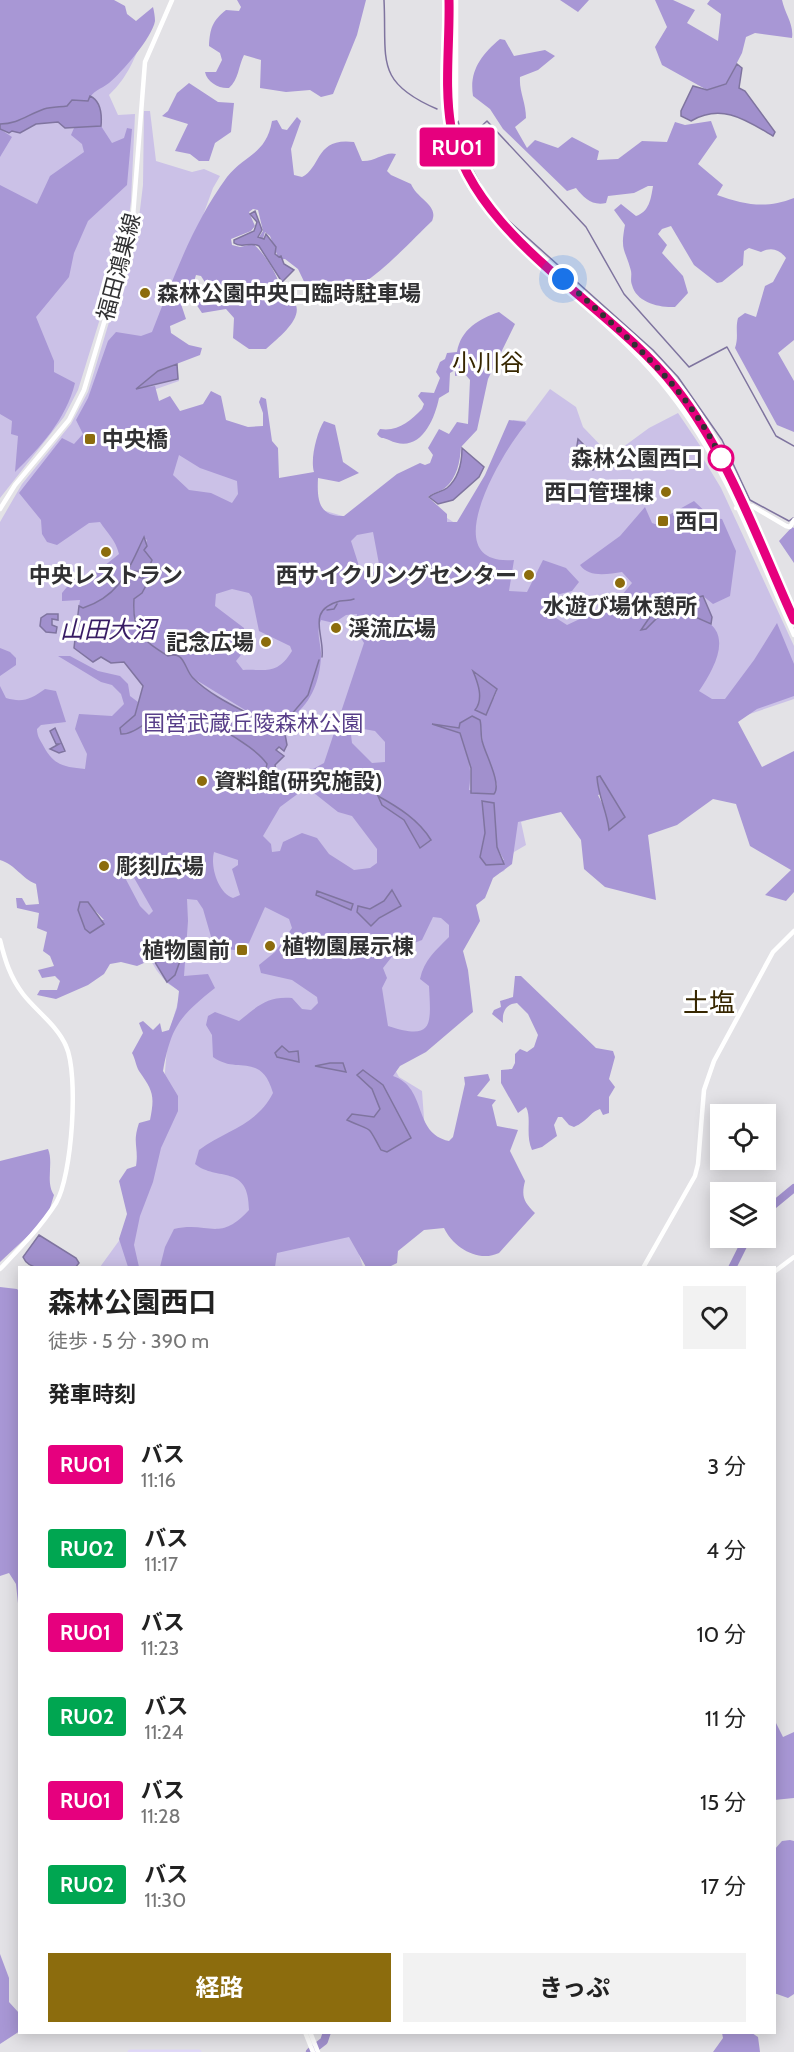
<!DOCTYPE html>
<html lang="ja">
<meta charset="utf-8">
<style>
:root{--surface:#fff;--page:#f2f2f2;--text:#222;--muted:#767676;--accent:#8c6c0d}
body{margin:0;font-family:Cabin,"Noto Sans JP",sans-serif;background:var(--page);color:var(--text);height:100vh;display:flex;flex-direction:column;font-size:22px;white-space:nowrap}
*{box-sizing:border-box;margin:0}
p{font-size:20px;color:var(--muted)}
.icon{flex:none;width:33px;height:33px;fill:none;stroke:currentColor;stroke-width:2;stroke-linecap:round;stroke-linejoin:round}
.map{position:relative;flex:1;overflow:hidden}
.side{position:absolute;left:18px;top:1266px;width:758px;height:768px;display:flex;flex-direction:column;background:var(--surface);border-radius:0px;box-shadow:0 3px 15px #0003}
.side>*{flex:none}
.badge{padding:0 12px;border-radius:4px;font-size:21px;line-height:39px}
.buttons{position:absolute;left:710px;top:1104px;display:grid;gap:12px}
.buttons a{display:grid;place-items:center;width:66px;height:66px;border-radius:0px;background:var(--surface);box-shadow:0 3px 15px #0003;font-size:30px}
.you{position:absolute;width:30px;height:30px;margin:-15px;border:4px solid #fff;border-radius:50%;background:#1a73e8;box-shadow:0 0 0 9px #1a73e833}
.map>.badge{position:absolute;translate:-50% -50%;box-shadow:0 0 0 3px #fff}
h2{padding:0 30px;font-size:22px;line-height:54px}
.round{display:grid;place-items:center;flex:none;width:63px;height:63px;border-radius:0px;background:var(--page)}
.head{display:flex;align-items:center;justify-content:space-between;height:102px;padding:0 30px}
h1{font-size:28px;font-weight:700;line-height:45px}
.button{display:flex;gap:12px;margin-top:auto;padding:12px 30px}
.button a{flex:1;height:69px;border-radius:0px;background:var(--accent);color:#fff;font-size:24px;font-weight:700;line-height:69px;text-align:center}
.button a+a{background:var(--page);color:var(--text)}
ul{padding:0;list-style:none}
li{display:flex;align-items:center;gap:18px;height:84px;padding:0 30px}
li div{flex:1}
li b{display:block;font-size:22px}
li em{font-style:normal}
li .badge{min-width:66px;font-weight:700;text-align:center}
.map>svg:first-child{display:block}
.green{fill:#cbc1e7}
.forest{fill:#a897d5;fill-rule:evenodd}
.water{fill:#a190cd;stroke:#7f749f;stroke-width:1.5}
.lines{fill:none;stroke-linecap:round;stroke-linejoin:round}
.stream{stroke:#7f749f;stroke-width:1.5}
.river{stroke:#a190cd;stroke-width:8}
.tertiary{stroke:#fff;stroke-width:4.5}
.secondary{stroke:#fff;stroke-width:4.5}
.trunk{stroke:#e0d8f8;stroke-width:5}
.line-casing{stroke:#fff;stroke-width:14}
.line{stroke:#e6007e;stroke-width:9}
.walk{stroke:#313133;stroke-width:6;stroke-dasharray:0 10.8}
.poi-dot{fill:#8c6c0d;stroke:#fff;stroke-width:2}
.stop-dot{fill:#fff;stroke:#e6007e;stroke-width:3}
.labels{text-anchor:middle;dominant-baseline:central;stroke-width:6;stroke-linejoin:round;paint-order:stroke}
.street-label{font-size:22px;fill:#313133;stroke:#fff}
.poi-label{font-size:22px;font-weight:bold;fill:#313133;stroke:#fff;text-anchor:start}
.stop-label{font-size:22px;font-weight:bold;fill:#313133;stroke:#fff;text-anchor:end}
.park-label{font-size:22px;fill:#583e89;stroke:#fff}
.neighbourhood-label{font-size:24px;fill:#372700;stroke:#fff}
.water-label{font-size:24px;font-style:italic;fill:#381c64;stroke:#fff}
.quarter-label{font-size:26px;fill:#372700;stroke:#fff}
</style>
<div class="map">
<svg width="794" height="2052" viewBox="0 0 794 2052">
<rect width="100%" height="100%" fill="#e3e2e6"/>
<path class="green" d="M0,0l144,34c-9,24 -16,43 -35,61l9,20 17,-1 -4,87 -4,30 -49,159 -14,27 -64,81z
M144,111h6l6,50 36,11 12,-3 16,7 -7,12 -49,135 12,31 3,27 -40,14 156,107 51,15 73,-17 39,25 39,-69 16,-36 13,1 24,-32 26,18 7,20 25,26 11,-3 30,-22 29,-15 23,34v8l20,33 73,158v53l-59,20 -172,89 -42,14 5,23 -12,7 -10,19 -71,26 29,48 5,59 -73,64 5,9 23,14 4,55 16,75 -83,33 4,13h-263l29,-40 33,-120 6,-71 13,-44 -14,-9 -10,-12 -157,-261v-188l22,-38 49,-60 17,-32 50,-166 5,-41z"/>
<path class="forest" d="M0,0h114l11,6 2,8 9,7 17,-14c1,4 2,10 2,14 -3,17 -33,51 -46,62 -9,7 -16,7 -21,18l-16,-1 -5,6c-7,1 -16,1 -23,3 -17,6 -26,15 -44,15z
M237,0h129l-9,35 -24,59 -12,3 -11,-7 -24,2 -26,-4 1,-28 -17,-5c-6,12 -5,24 -15,33 -10,1 -22,-6 -24,-16h11l6,-12 -2,-7 -11,-7c1,-17 3,-25 17,-36l13,1 2,-4z
M560,0h29l-11,12z
M655,0h18l22,10 -8,13 31,18 3,-27 -14,-10 3,-4h72c3,14 12,24 10,38l-37,-5 -9,4 -4,16 -16,31 -19,6 -45,-25 -7,-18 12,-20z
M500,39l5,1 9,16 31,-6 10,6 -17,14 -18,7c-1,15 6,25 6,41l-11,9 12,21 8,-8 23,8 14,-11 27,14 -2,9 21,-1 24,-18 25,1 8,-20 10,3 26,-4 6,16 -19,27 25,21 -6,10c28,10 49,14 77,3v142l-16,13 16,28v51l-17,-7 -42,-77c4,-11 0,-19 3,-30l7,-5 11,4 9,-31 8,-4 13,-24c-7,-9 -15,-11 -25,-6l-12,-4 -5,3 -1,14 -21,17 -5,1 -23,-18 -23,-39 -9,3 -4,5 9,11 -5,8 21,23 5,17 -13,14c-16,1 -39,-5 -43,-22 -2,-5 0,-9 -1,-14 -6,-23 -11,-19 -6,-46l-11,-15 7,-6 15,12c13,-4 15,-17 17,-30h-5l-14,7 -26,3 -2,7c-14,3 -22,-5 -30,-15l-9,3 -64,-62 -13,-20 -17,-13c-4,-25 8,-41 27,-57z
M189,83l29,19 16,1 -3,29 -16,11 -6,18h-10l-9,-7 -15,-3 13,-27 -26,-8 6,-5 9,-18z
M297,117l4,4 -10,28 3,26 8,2c20,-10 13,-40 52,-35l8,19c13,1 23,-10 34,-7l-9,17 4,4 20,9c6,15 28,21 21,37 -27,25 -81,90 -121,75l-13,-27 -13,-10 -6,1 -9,-24 -5,-4 -2,7 -4,-2 4,-6 -5,-21 -5,-1 -4,3 6,14 -4,5 -20,8 1,6 8,2 13,-3c10,7 29,36 27,48 37,15 4,41 -14,57h-17l-16,-11 1,-20 -8,-9 -24,4 -6,-9 2,-4 7,-1 3,-12 -7,-11 -5,-1 -3,10 5,6 -3,3 -8,-3 -8,7 7,21 -16,7 1,7 18,12 13,3 -2,7 -42,16 -21,17 18,-2 4,15 11,-5 10,15 23,-7 8,-13 10,5 5,24 22,7 15,-1v-13l-4,-11 2,-5 5,2 6,42 6,7 1,30 35,-6c-4,-13 3,-40 10,-51l11,4 8,37 16,11 -20,9 -21,-4c-1,21 0,39 26,38l53,-42 23,-11 5,2 5,-2 3,-8 -5,-7 11,-19 10,5 8,-12 11,2 2,-44 -5,-6 -10,2v-6l-5,3 -1,19 -10,6c-5,24 -20,57 -50,42 -5,-3 -8,0 -12,-6l3,-5c18,3 30,-8 42,-20l2,-5 -6,-8 3,-4 13,1 6,-15 -4,-6 4,-10 5,-3 2,-6 10,-1c4,-23 22,-33 42,-40l16,12 -27,55 -11,51 -16,17c-1,15 -4,31 -16,41 -5,4 -11,4 -17,9l19,17v8h10l28,-47 24,-55 16,2 1,2c-24,28 -93,143 -12,136l-5,31 18,1 16,-32 23,8 13,14 -7,9 -20,5 -10,13 25,16 49,-23 16,-19 -10,-11c-14,2 -33,6 -42,-7l40,-29 25,-29 7,16 9,3 8,-6 -2,-4 27,-15 18,17 10,1 14,32 -6,45 -17,8 -10,-8c-23,5 -48,7 -57,33l16,-16c6,0 12,-1 18,-1 5,0 9,3 13,4 44,11 23,50 6,75l13,8h13l29,-39 23,-37 17,41v32l-37,13 -19,13 24,45 32,-16v141l-8,9 -21,-6 26,-25 -41,-24 -14,-42 -23,-5 -36,26 -29,10 8,65 -51,-13 -21,-18 -3,-29 -20,-28 -43,10 -6,42 -19,14 -8,20 -9,7 4,16 -17,30 5,19 5,42 -47,40 -26,14 -7,10c35,12 19,57 56,65l4,-4 12,-53 -1,-7 24,-3 2,6 -13,16 19,4 -4,5 5,21 21,4 -8,21 15,30c-4,16 -1,21 10,32l-36,40c-21,10 -46,-6 -55,-25l-20,2 -26,21 -1,12 -10,5 -21,-1 -17,-30 -72,16 -2,14h-115l5,-20 9,-18c35,-8 45,14 75,-19 0,-47 -32,-28 -54,-46l4,-14c28,-21 57,-24 74,-57 -12,-42 -36,-18 -60,-36l-1,-22 -6,-10 2,-9 7,-4 24,9c19,-15 28,-25 53,-23l10,11 9,1 7,-7 -1,-6 -25,-17 -31,-7 -2,-8 16,-13 17,-24 -3,-9 -24,-12 -16,36 -15,7 -20,-3 -11,-38 -6,-9 -10,-1 1,22 -4,55 24,-2 7,14c-35,28 -44,38 -52,83l15,25v15l-17,37 -8,34 -13,34 -6,29 5,22h-11l-9,-28 8,-25 -8,-33 8,-12 9,-3c3,-19 -4,-22 3,-43l11,-3c5,-25 3,-29 -11,-49 -3,-5 -4,-13 -7,-18l11,-20 -4,-10 4,-2 10,9 7,-7 2,9 7,-2 8,-22 2,-17 -12,-9c8,-3 14,-21 13,-29l-20,3 -23,10 -16,-4 -11,2 -6,10 -16,11 -32,14 -19,-4 3,-5h17l3,-9 -5,-5 -13,2 -4,-8 16,-4 -4,-10 -7,-5 4,-19 -10,-4 2,-15 -22,-5 -1,-10h6l4,7 13,-1 -3,-20c-15,-6 -20,-19 -36,-24v-174l6,12c17,5 25,1 39,-9l11,2 10,31 -25,3 -4,4c0,8 4,12 7,18 10,19 22,20 41,22l2,-15 -12,-25 4,-15 33,2 12,-12 -3,-10 -9,-9 -11,-3 -43,-26h12l28,15 22,5 8,8 2,12 8,6 -3,13 -15,13c25,6 28,-13 47,-15 24,-4 87,30 100,51l-3,13h7l1,6 21,-3 31,-17 40,-120 -9,-15 2,-14 -11,1 -12,8 -13,-3c-5,12 -1,20 0,33 0,22 -7,45 -24,60 -8,6 -22,3 -31,10l-73,-45 -13,-22c-33,-2 -47,-26 -46,-57l8,-6 -11,-18 2,-4h14l3,-9 -6,-12 3,-10 -3,-2c-17,31 -22,57 -61,70l-4,-2 1,-6 -18,1v-8l13,-16 19,-3 25,-20c-4,-15 -11,-20 -19,-32l-11,1 -32,22 -10,-3 -5,-8 -1,-14 -22,-27 43,-55 12,6 9,-10 -7,-14 12,-22 20,-57 8,-9 25,4 11,-4c21,-53 41,-109 75,-155 18,-23 39,-22 45,-56l5,-1 5,9 5,1zM179,455l21,13 37,13 1,13 -6,9 -21,-10 -22,-3 -16,-15zM373,532l6,32 -7,10 -12,-5 -9,-28 6,-6zM232,589l17,4 3,4 7,34 31,15 2,5c-15,24 -24,18 -49,19l-7,-9 9,-11 -1,-22 -29,-22 1,-12zM474,671l23,20 -3,7 -19,12c10,-12 2,-27 -1,-39zM466,721l15,4 2,19 14,41 -3,9 -25,-4c3,-21 0,-38 -9,-57l-19,-7 18,2 1,-5zM358,728l17,3 10,11v20l-13,1 -20,-20 -1,-8zM307,787h5l2,6 24,19 14,4 25,33v14l-7,5 -16,2 -25,-16 -12,-16 -15,-5 -19,9 -3,9 -8,1 -1,-8 -8,-8 17,-29zM609,792l12,18 -12,19 -4,-20 -7,-14zM381,797c18,15 39,21 50,44l-11,7 -16,-28 -22,-15zM494,803l3,44 7,13 -24,-3 5,-24 -1,-27zM214,852l24,8v5l-6,4 8,26 -7,3c-15,-5 -23,-32 -19,-46zM129,869l24,42 -4,4 -9,-9 -18,-34zM384,901l14,7 -19,10 -8,8 -14,-14 1,-5 12,2zM87,902l17,18 -23,-3 -3,-7zM433,917l8,1 8,7v12c-13,13 -25,23 -29,42l9,7c2,39 5,55 -41,40l-6,-38 5,-10 -4,-10 15,-19 24,-9z
M93,124l8,2 11,17 12,-5 3,-10 5,1 -5,56 -39,36 -14,32 -5,24 -33,40 18,44v11l21,11c-9,36 -34,64 -60,89l3,-36 -7,-2 1,-13 -12,-7v-229l37,19 13,-28 34,-24 -2,-8 -11,-9 3,-7z
M0,129l12,8 -12,20z
M792,527l2,1v35l-15,-22z
M0,648l10,4 6,6v7l-16,11z
M515,976h6l75,72 17,3 2,6 -6,22 6,8 -6,10v16l-6,2 -3,-6c-10,3 -12,12 -26,18l-5,-2 -7,-8h-4l-4,8 3,11 -15,11 -10,3c-7,-15 0,-32 -6,-43l-8,6 -17,-30v-13l11,-1 3,-6v-9l5,-5 7,3 7,-5 4,-12 -10,-21 -11,-11c-12,1 -15,10 -14,20l-11,-9 2,-4 7,-3 -1,-6 13,-4z
M48,1149c6,14 -3,33 6,46l-7,23 -47,44v-101z
M0,1287l17,2 2,2v322l-3,-29 -7,-11 -9,3z
M774,1719l9,18 11,-5v66l-20,2z
M790,1840l4,1v153l-6,4 -14,-5v-143l8,-9z
M0,1954l9,24v24l10,11 1,18 -20,13z
M722,2033h30l6,4 2,15h-47l10,-14z"/>
<path class="water" d="M737,64l5,4 -3,20 6,3 30,41 -2,4c-27,-16 -51,-33 -82,-15l-10,-5v-5l12,-25 14,4 19,-6z
M90,96c11,5 12,19 11,30l-36,2 -7,-6 -22,2 -16,9 -8,-2 -3,2 -9,-4v-5c18,0 27,-9 44,-15 7,-2 16,-2 23,-3l5,-6 16,1z
M255,211l7,19 -4,7 6,2 2,-5 10,13 -1,7 4,3 2,-1 3,8 10,6 -12,12 -23,-36c-9,-5 -17,3 -25,-3v-3l20,-9 3,-9 -7,-8z
M177,364l1,15 -42,10 22,-18z
M578,439l23,23 -8,8 -17,-18z
M462,448l22,19 -5,10 -26,23 -15,4 -9,-7c6,-5 13,-5 18,-9 12,-10 15,-26 15,-40z
M144,537l3,9 -3,4 8,10 -5,12 -14,-1 -2,4 18,5 -7,13 -8,6c-2,33 7,40 34,57 17,-6 16,13 25,22 21,21 53,33 78,48l4,-7 9,2 6,9 -5,4 2,11 -3,6 -5,-4 -3,3 8,6 -9,9 1,4 -5,8h-7l3,-13c-13,-20 -77,-56 -101,-51 -14,2 -30,22 -45,21l-1,-6 15,-13 8,-29 -19,-24 -13,1 -10,-6 -8,5 -19,-14 5,-42 4,2c38,-13 45,-38 61,-71z
M568,595l9,3 8,8 -5,4 -5,-8 -6,-3 -13,3 -5,7 -4,-2 8,-8z
M703,596l9,21 -1,7 -29,-13 -20,2 -16,16 -5,1 15,-22z
M47,614h11v6l-6,-1v6l5,2 -1,6 -10,-1 -6,-6 1,-8z
M473,671l24,18 -11,26 -11,-5c9,-11 3,-27 -2,-39z
M472,716l8,4c2,8 0,16 3,24 3,11 19,41 11,50l-23,-1v-25l-11,-35 -28,-9 27,4 1,-5z
M55,728l10,23 -6,2 -9,-4 9,-5h-3l-6,-13z
M600,776l25,41 -16,13c-2,-19 -11,-34 -12,-53z
M378,796c20,11 41,24 53,44l-11,8 -16,-28 -22,-15z
M482,801l12,2 3,44 7,17 -18,1 -6,-8 5,-24z
M392,890l9,16 -22,12 -8,8 -14,-14 1,-6 12,3 14,-8z
M317,891l36,13 -2,6 -35,-15z
M80,902h8l16,22 -14,9 -5,-4 -7,-19z
M177,950l4,8 -6,17 -8,7 -14,-23z
M282,1046l7,6 9,-1 1,11 -22,-5 -2,-4z
M330,1063h13l3,9 -31,-6z
M363,1070l20,15 28,53 -24,14 -6,-2c-15,-27 -6,-17 -34,-30l5,-6 22,3 6,-8 -8,-20 -15,-14z
M39,1235l37,23 3,5 -4,5c-16,0 -45,6 -52,-11z"/>
<g class="lines">
<path class="stream" d="M384,0c3,60 -10,82 53,109
M458,121l11,42 16,29 16,22 152,136 25,27 44,63 28,60 39,21 4,-3
M463,143l24,-22 99,106 38,67 65,73 38,-20 49,89 18,10
M327,610l7,-1 3,-5
M322,657c3,-22 -17,-47 18,-56 6,-1 9,0 14,-2
M285,722l23,-27 11,-35"/>
<path class="river" d="M765,1212l29,-24
M732,1268l15,-30
M310,2052l14,-11 3,-9"/>
<path class="tertiary" d="M449,127l7,-7v-120
M736,508l16,-2 34,20 4,1 4,-7
M0,940c5,20 10,37 23,54 13,17 34,31 43,52 13,28 6,131 -10,157 -16,25 -36,45 -56,66
M643,1268l52,-92 3,-12 6,-74 10,-29 59,-109 21,-21
M774,1272l20,-15
M305,2032l8,20
M310,2032l8,20"/>
<path class="secondary" d="M445,0c0,43 -7,89 2,131 14,64 58,103 104,144 41,38 85,74 119,118 56,71 87,160 124,242
M450,0c0,42 -6,86 2,127 19,109 157,176 223,260 55,68 83,154 119,233
M0,509l15,-24 54,-65 15,-30 48,-161 13,-167 27,-62"/>
<path class="trunk" d="M130,2052h69"/>
</g>
<g class="lines">
<g class="line-casing">
<path id="line" d="M449,0c1,42 -5,86 2,127 20,109 158,176 224,260 54,69 83,154 119,233"/>
</g>
<use href="#line" class="line"/>
<path class="walk" d="M563,279c59,54 123,105 158,179"/>
</g>
<g class="poi-dot">
<circle cx="145" cy="293" r="6"/>
<rect x="84" y="433" width="12" height="12" rx="3"/>
<circle cx="666" cy="492" r="6"/>
<rect x="657" y="515" width="12" height="12" rx="3"/>
<circle cx="106" cy="552" r="6"/>
<circle cx="529" cy="575" r="6"/>
<circle cx="620" cy="583" r="6"/>
<circle cx="336" cy="628" r="6"/>
<circle cx="266" cy="642" r="6"/>
<circle cx="202" cy="781" r="6"/>
<circle cx="104" cy="866" r="6"/>
<circle cx="270" cy="946" r="6"/>
<rect x="236" y="944" width="12" height="12" rx="3"/>
</g>
<circle class="stop-dot" cx="721" cy="458" r="12"/>
<g class="labels">
<g class="street-label">
<text transform="translate(119 267) rotate(-75)">福田鴻巣線</text>
</g>
<g class="poi-label">
<text x="157" y="293">森林公園中央口臨時駐車場</text>
<text x="102" y="439">中央橋</text>
<text x="654" y="492" text-anchor="end">西口管理棟</text>
<text x="675" y="521">西口</text>
<text x="106" y="575" text-anchor="middle">中央レストラン</text>
<text x="517" y="575" text-anchor="end">西サイクリングセンター</text>
<text x="620" y="606" text-anchor="middle">水遊び場休憩所</text>
<text x="348" y="628">渓流広場</text>
<text x="254" y="642" text-anchor="end">記念広場</text>
<text x="214" y="781">資料館(研究施設)</text>
<text x="116" y="866">彫刻広場</text>
<text x="282" y="946">植物園展示棟</text>
<text x="230" y="950" text-anchor="end">植物園前</text>
</g>
<g class="stop-label">
<text x="703" y="458">森林公園西口</text>
</g>
<g class="park-label">
<text x="253" y="723">国営武蔵丘陵森林公園</text>
</g>
<g class="neighbourhood-label">
<text x="488" y="362">小川谷</text>
</g>
<g class="water-label">
<text x="108" y="629">山田大沼</text>
</g>
<g class="quarter-label">
<text x="709" y="1003">土塩</text>
</g>
</g>
</svg>
<div class="buttons">
<a><svg class="icon" aria-label="locate" viewBox="0 0 24 24"><circle cx="12" cy="12" r="6"/><path d="M12 2v4M12 18v4M2 12h4M18 12h4"/></svg></a>
<a><svg class="icon" aria-label="layers" viewBox="0 0 24 24"><path d="M12 4l9 5-9 5-9-5zM3 14l9 5 9-5"/></svg></a>
</div>
<div class="you" style="left:563px;top:279px"></div>
<b class="badge" style="left:457px;top:147px;background:#e6007e;color:#fff">RU01</b>
<section class="side">
<div class="head"><div><h1>森林公園西口</h1><p>徒歩 · 5 分 · 390 m</p></div><a class="round"><svg class="icon" aria-label="heart" viewBox="0 0 24 24"><path d="M12 20l-8-8c-3-5 5-10 8-4 3-6 11-1 8 4z"/></svg></a></div>
<h2>発車時刻</h2>
<ul>
<li><span class="badge" style="background:#e6007e;color:#fff">RU01</span><div><b>バス</b><p>11:16</p></div><em>3 分</em></li>
<li><span class="badge" style="background:#00a651;color:#fff">RU02</span><div><b>バス</b><p>11:17</p></div><em>4 分</em></li>
<li><span class="badge" style="background:#e6007e;color:#fff">RU01</span><div><b>バス</b><p>11:23</p></div><em>10 分</em></li>
<li><span class="badge" style="background:#00a651;color:#fff">RU02</span><div><b>バス</b><p>11:24</p></div><em>11 分</em></li>
<li><span class="badge" style="background:#e6007e;color:#fff">RU01</span><div><b>バス</b><p>11:28</p></div><em>15 分</em></li>
<li><span class="badge" style="background:#00a651;color:#fff">RU02</span><div><b>バス</b><p>11:30</p></div><em>17 分</em></li>
</ul>
<div class="button"><a>経路</a><a>きっぷ</a></div>
</section>
</div>
